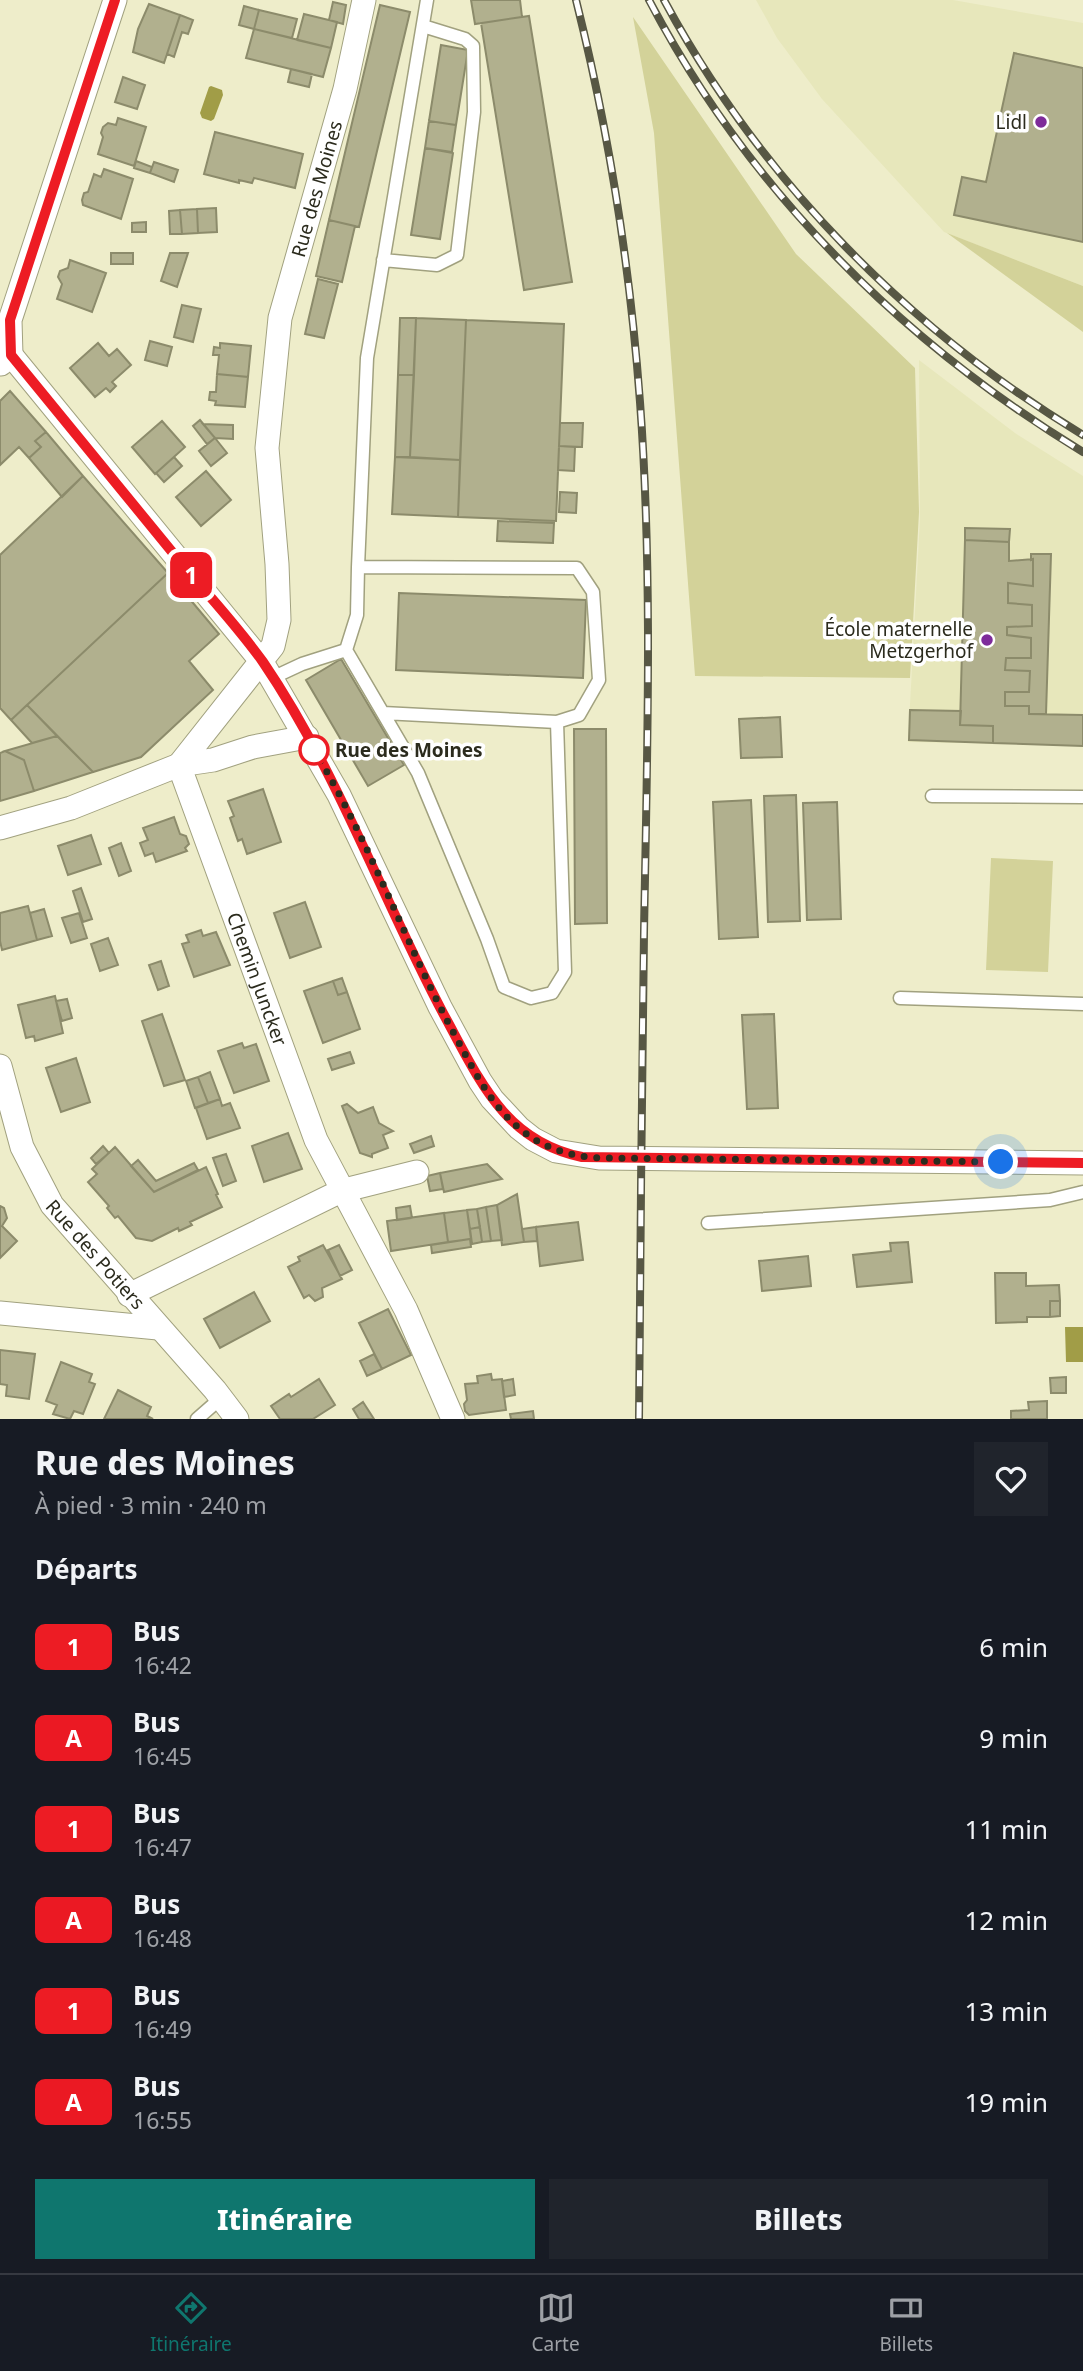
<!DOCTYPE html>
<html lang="fr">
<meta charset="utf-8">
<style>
:root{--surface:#171b24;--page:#20242c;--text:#f1f3f6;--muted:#9ea1a6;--line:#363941;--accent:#0f766e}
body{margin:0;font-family:"Noto Sans",sans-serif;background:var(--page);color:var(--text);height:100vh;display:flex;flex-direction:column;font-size:26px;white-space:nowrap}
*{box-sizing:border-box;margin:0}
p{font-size:23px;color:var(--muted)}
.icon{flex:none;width:38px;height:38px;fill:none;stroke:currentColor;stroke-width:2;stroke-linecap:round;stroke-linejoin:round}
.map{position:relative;height:1419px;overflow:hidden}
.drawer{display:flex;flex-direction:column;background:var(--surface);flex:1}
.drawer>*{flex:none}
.badge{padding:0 14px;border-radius:10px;font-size:24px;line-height:46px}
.you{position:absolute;width:35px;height:35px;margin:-18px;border:5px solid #fff;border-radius:50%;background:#1a73e8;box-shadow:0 0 0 10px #1a73e833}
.map>.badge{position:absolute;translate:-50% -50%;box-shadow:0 0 0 4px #fff}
h2{padding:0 35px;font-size:26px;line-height:63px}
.round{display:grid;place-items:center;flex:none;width:74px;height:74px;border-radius:0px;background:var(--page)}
.headline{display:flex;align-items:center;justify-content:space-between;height:119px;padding:0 35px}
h1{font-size:33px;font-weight:800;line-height:52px}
.primary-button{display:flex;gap:14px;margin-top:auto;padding:14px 35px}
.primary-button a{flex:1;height:80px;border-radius:0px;background:var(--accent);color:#fff;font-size:28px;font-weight:800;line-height:80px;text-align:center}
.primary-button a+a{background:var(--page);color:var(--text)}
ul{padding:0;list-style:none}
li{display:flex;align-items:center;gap:21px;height:91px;padding:0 35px}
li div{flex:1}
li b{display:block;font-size:26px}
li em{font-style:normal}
li .badge{min-width:77px;font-weight:700;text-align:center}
.tab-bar{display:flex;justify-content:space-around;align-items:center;height:98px;border-top:2px solid var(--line);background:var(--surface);font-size:19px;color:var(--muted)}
.tab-bar a{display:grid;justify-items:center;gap:4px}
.tab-bar .current{color:var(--accent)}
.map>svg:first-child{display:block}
.built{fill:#e7e7bb}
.green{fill:#d3d299}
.water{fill:#a19d47}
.building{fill:#b1b08e;stroke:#8c8b6b;stroke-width:2}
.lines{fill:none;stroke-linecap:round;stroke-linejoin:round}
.lane-casing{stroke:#a1a17f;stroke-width:15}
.street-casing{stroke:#a1a17f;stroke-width:25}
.lane{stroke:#fff;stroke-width:12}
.street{stroke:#fff;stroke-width:23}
.rail-casing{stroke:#575744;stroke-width:8}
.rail{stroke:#fff;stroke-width:5;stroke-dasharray:16;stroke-linecap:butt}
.line-casing{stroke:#fff;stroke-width:16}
.line{stroke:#ed1c24;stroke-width:10}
.walk{stroke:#2b2b1d;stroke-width:7;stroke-dasharray:0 12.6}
.poi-dot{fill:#7e2b9a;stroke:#fff;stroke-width:2.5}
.stop-dot{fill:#fff;stroke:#ed1c24;stroke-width:3.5}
.labels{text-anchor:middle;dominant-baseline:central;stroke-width:7;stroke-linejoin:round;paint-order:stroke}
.poi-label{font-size:19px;fill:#2b2b1d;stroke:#fff;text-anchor:end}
.street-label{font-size:19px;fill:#2b2b1d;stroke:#fff}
.stop-label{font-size:19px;font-weight:bold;fill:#2b2b1d;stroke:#fff;text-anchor:start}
</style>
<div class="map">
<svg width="1083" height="1419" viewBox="0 0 1083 1419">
<rect width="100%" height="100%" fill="#eeedca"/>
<path class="built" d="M756,0h197l130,23v263l-139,-54 -122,-133 -45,-61z
M919,360l96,73 68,43v269l-175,-3 12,-223z"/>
<path class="green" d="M633,17l163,237 119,114 4,144 -9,166 -215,-2 -41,-543z
M947,233l136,53v46z
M991,858l62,3 -5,111 -62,-2z"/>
<path class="water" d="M211,86l11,4 1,5 -9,24 -3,2 -9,-3 -2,-5 9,-26z
M1065,1327h18v35h-17z"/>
<path class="building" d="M471,0h49l2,17 -47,7z
M333,2l13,3 -3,19 -14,-4z
M149,4l31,11 -16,48 -31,-11 5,-23z
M380,5l30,7 -51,215 -30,-7z
M244,6l15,4 -5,19 -15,-4z
M259,10l38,9 -5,19 -38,-9z
M304,14l33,8 -6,26 -34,-8z
M180,15l13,5 -5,14 -6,-2 -8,25 -7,-3z
M529,16l43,266 -48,8 -43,-267z
M254,29l77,19 -8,29 -77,-19z
M441,45l27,5 -12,75 -27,-4z
M1014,53l69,15v174l-129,-27 8,-38 24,5z
M291,69l21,5 -3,13 -21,-5z
M123,77l22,8 -8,24 -22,-7z
M118,118l28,9 -12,39 -36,-12 5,-17 -2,-4 2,-6 5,-4 8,2z
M429,121l27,4 -4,27 -27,-4z
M215,132l88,22 -8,34 -41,-10 -2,5 -13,-3v3l-35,-9z
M425,148l28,5 -13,86 -29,-4z
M136,161l16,6 -2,6 -16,-5z
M154,162l24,8 -4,12 -24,-9z
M104,169l29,10 -12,40 -38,-14 -1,-5 2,-7 4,-1 6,-18 7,3z
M216,208l1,24 -19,1 -1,-24z
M197,209l1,24 -16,1 -2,-24z
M180,210l2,24h-12l-1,-23z
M329,220l26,6 -13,56 -26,-6z
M146,222v10h-14v-9z
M111,253h22v11h-22z
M170,253h18l-11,34 -16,-6z
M70,260l36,13 -14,39 -35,-13 5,-15 -4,-7 2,-6 8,-3z
M318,279l20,5 -14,54 -19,-4z
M182,305l19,4 -8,33 -19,-5z
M400,318h16l-2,57h-16z
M416,318l50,2 -6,140 -50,-3z
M466,320l98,4 -8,197 -98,-4z
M150,341l22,6 -5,19 -22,-6z
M98,343l11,13 8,-7 14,16 -19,17 4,4 -6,6 -4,-4 -11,9 -25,-29z
M220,343l31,3 -3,31 -31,-3 2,-19h-6l1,-8 6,1z
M217,374l31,3 -3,30 -30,-2 1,-4 -7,-1 1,-8h6z
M398,375h16l-4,82h-15z
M10,391l36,41 -11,9 6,6 -12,11 -10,-11 -19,18v-64z
M200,420l15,18 -8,6 -14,-18z
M162,421l23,26 -30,27 -23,-27z
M560,423h23l-1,24 -23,-1z
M203,424l30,1v14l-18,-1z
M46,432l37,44 -21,21 -33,-39 12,-11 -6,-6z
M215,438l12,15 -16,13 -12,-15z
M559,446l16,1 -1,24 -16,-1z
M174,457l8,9 -18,16 -8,-9z
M395,457l65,3 -2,57 -66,-3z
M206,471l25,29 -30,26 -25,-29z
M83,476l85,97 -157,147 -11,-12v-153z
M560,492l17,1 -1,20 -17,-1z
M498,521l56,2 -1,20 -56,-2z
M965,528l45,1 -1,13 -44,-2z
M965,540l44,2v19l24,-2v27l-25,-3v20l24,2v21l-25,1v8l24,3v20h-25l-1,12 25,1 -1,21h-24v14h24v8l54,1v31l-90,-3v-17l-33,-1z
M1031,554h20l-5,160h-17v-8h-24v-14h24l1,-21 -25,-1 1,-12h25v-20l-24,-3v-8l25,-1v-21l-24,-2v-20l25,3v-27l-2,1z
M168,573l51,61 -30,27 24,29 -72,67 -48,15 -66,-67z
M399,593l187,7 -3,78 -187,-8z
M341,659l63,106 -36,21 -62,-106z
M27,705l30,31 -25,7 -21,-23z
M910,710l51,1 -1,14 33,1v17l-84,-3z
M780,717l2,40 -41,1 -2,-39z
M574,729h32l1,194 -32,1z
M57,736l36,36 -59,19 -10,-31 -19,-9z
M5,751l19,9 10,31 -34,10v-48z
M263,789l18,53 -34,12 -5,-15 -4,2 -8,-23 4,-2 -6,-15z
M796,795l4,126 -32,1 -4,-126z
M751,800l7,137 -39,2 -6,-137z
M837,802l4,117 -34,1 -4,-117z
M174,817l6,17 6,2 3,8 -4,4 2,3 -31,11 -3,-9 -8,3 -5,-13 8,-3 -5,-12z
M91,835l10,29 -33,11 -10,-29z
M121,843l10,28 -12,5 -10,-28z
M81,888l11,31 -9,3 -10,-31z
M305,902l16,45 -31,11 -16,-45z
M28,906l9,34 -35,10 -2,-9v-28z
M44,909l8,27 -15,4 -7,-27z
M79,913l8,25 -16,5 -9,-25z
M201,930l2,6 13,-4 14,33 -36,12 -12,-33 7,-2 -3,-7z
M108,938l10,27 -18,6 -9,-27z
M161,961l8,25 -11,4 -9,-25z
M342,978l5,14 -9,3 -5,-14z
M333,981l5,14 9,-3 13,37 -37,14 -19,-52z
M55,996l8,37 -28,8 -1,-5 -8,2 -8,-33z
M67,999l5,19 -10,3 -6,-20z
M162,1014l23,66 -21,6 -22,-65z
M774,1014l4,94 -31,1 -5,-94z
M242,1043l2,5 12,-4 13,37 -35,12 -16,-42z
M350,1052l4,11 -22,7 -4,-11z
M76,1058l14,44 -29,10 -15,-44z
M210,1072l10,27 -12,4 -10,-26z
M198,1077l10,26 -13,5 -9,-27z
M220,1099l2,7 8,-3 10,25 -33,11 -11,-31z
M347,1104l11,9 15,-6 6,16 14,8 -10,4 5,13 -16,6v3l-12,-4 -18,-47z
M288,1133l14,36 -38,13 -12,-36z
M431,1136l3,10 -20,7 -4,-9z
M103,1146l6,7 -13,11 -5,-6z
M115,1147l39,45 52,-25 12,27 -2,1 6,12 -32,15 2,3 -13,6 -1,-3 -26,13 -16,-3 -18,-22 -3,2 -8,-10 2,-2 -21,-24 9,-8 -5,-5z
M226,1154l10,27 -13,5 -10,-28z
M138,1160l18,21 38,-18 4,7 -44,22 -23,-26z
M487,1164l15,15 -58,13 -4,-19z
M440,1173l3,16 -13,2 -3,-15z
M517,1194l7,48 -22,3 -5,-40z
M497,1205l5,35 -11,1 -5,-34z
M0,1206l4,2 3,10 -5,8 15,15 -17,17z
M410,1206l2,12 -15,2 -1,-12z
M486,1207l5,34 -9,1 -5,-33z
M477,1209l3,18 -10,2 -3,-19z
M467,1210l4,29 -23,3 -4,-29z
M444,1213l4,29 -57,9 -4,-30z
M578,1222l5,38 -43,6 -4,-39z
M480,1227l2,15 -10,2 -2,-15z
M536,1227l1,14 -13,1 -2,-13z
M470,1239l1,8 -39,6 -1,-8z
M908,1242l4,40 -55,5 -4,-32 38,-4 -1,-8z
M323,1245l19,34 -20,9 1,9 -8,4 -6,-6 -5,3 -16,-31 12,-6 -2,-4z
M339,1245l13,25 -12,6 -12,-26z
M808,1256l3,30 -49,5 -3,-30z
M995,1273h31v13l33,-1 1,16h-10v16h-23v5l-31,1z
M254,1292l16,29 -50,27 -16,-29z
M1050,1301h10v15l-10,1z
M388,1309l23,46 -29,14 -23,-46z
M0,1350l35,4 -6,45 -23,-3 1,-11 -7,-1z
M374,1354l8,15 -15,7 -7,-15z
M61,1362l31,12 -3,8 6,2 -12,30 -9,-3 -4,8 -17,-5 4,-9 -11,-4z
M491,1374l1,6 10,-1 4,31 -37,5 -4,-4 -1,-7 3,-4 -2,-16 13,-1 -1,-7z
M1066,1377v16h-15l-1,-15z
M319,1379l16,26 -22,14h-33l-9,-13 18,-12 2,3z
M513,1379l2,16 -11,2 -2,-16z
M118,1390l33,17 -4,9 6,3h-49z
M1047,1401v18h-36v-8l18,-1 -1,-8z
M363,1402l11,17h-15l-6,-10z
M533,1411l1,8h-23l-1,-5z"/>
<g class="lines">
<g class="lane-casing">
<path id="lane" d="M383,260l54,5 20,-10 17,-143 -1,-66 -8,-7 -42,-13
M358,567l9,-209 60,-358
M346,650l11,-35 1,-48 219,1 16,24 6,88 -20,35 -22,7
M272,678l30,-14 44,-14 72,123 69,166 17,48 27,11 21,-5 13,-21 -8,-250 -174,-9
M932,796l151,1
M900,998l183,6
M708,1223l342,-23 33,-8
M197,1419l24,-21"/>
</g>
<g class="street-casing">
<g id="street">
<path d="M11,355l251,307 77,133 101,212 40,74 12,18 27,29 14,11 23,12 43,7 484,5"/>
<path d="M1,364l10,-9 -1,-35 105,-320"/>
<path id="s1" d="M307,737l-54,10 -40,13 -34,5 94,-119 6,-26 -2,-56 -10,-116 13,-130 65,-229 19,-89"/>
<path id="s2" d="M0,828l71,-20 108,-43 137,375 90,170 47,109"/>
<path id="s3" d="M0,1066l22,81 30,58 163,185 22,29"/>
<path d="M129,1295l212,-104 76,-19"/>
<path d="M0,1313l158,15"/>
</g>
</g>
<use href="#lane" class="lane"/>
<use href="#street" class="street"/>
<g class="rail-casing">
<path id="rail" d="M576,0c33,132 54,266 64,402 13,176 7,354 4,530 -3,162 -3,325 -5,487
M649,0c99,189 253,342 434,452
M664,0c97,180 245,330 419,435"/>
</g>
<use href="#rail" class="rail"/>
</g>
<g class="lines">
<g class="line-casing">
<path id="line" d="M115,0l-105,320 1,35c57,69 114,139 171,209 27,32 57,64 81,98 75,110 119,237 181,353 35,64 60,126 138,142l501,6"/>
</g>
<use href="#line" class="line"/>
<path class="walk" d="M314,750c54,88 89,187 137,278 20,36 37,75 69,101 23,19 49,27 79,29l402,4"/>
</g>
<g class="poi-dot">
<circle cx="1041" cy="122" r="7"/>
<circle cx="987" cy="640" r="7"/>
</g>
<circle class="stop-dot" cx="314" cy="750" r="14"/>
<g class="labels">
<g class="poi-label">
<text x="1027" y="122">Lidl</text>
<text x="973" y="629">École maternelle<tspan x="973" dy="22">Metzgerhof</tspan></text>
</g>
<g class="street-label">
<text stroke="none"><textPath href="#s1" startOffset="747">Rue des Moines</textPath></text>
<text stroke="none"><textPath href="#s2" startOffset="418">Chemin Juncker</textPath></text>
<text stroke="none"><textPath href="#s3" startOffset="215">Rue des Potiers</textPath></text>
</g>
<g class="stop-label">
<text x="335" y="750">Rue des Moines</text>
</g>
</g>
</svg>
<div class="you" style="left:1001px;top:1162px"></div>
<b class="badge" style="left:191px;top:575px;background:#ed1c24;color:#fff">1</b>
</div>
<section class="drawer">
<div class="headline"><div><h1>Rue des Moines</h1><p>À pied · 3 min · 240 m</p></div><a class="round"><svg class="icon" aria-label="heart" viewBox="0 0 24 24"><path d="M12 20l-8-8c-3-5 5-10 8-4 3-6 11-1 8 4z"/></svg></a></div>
<h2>Départs</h2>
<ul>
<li><span class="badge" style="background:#ed1c24;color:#fff">1</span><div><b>Bus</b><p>16:42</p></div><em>6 min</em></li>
<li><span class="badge" style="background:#eb1923;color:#fff">A</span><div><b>Bus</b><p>16:45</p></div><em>9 min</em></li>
<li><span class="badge" style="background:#ed1c24;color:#fff">1</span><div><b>Bus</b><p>16:47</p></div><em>11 min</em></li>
<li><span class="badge" style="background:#eb1923;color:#fff">A</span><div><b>Bus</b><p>16:48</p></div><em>12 min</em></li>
<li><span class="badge" style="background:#ed1c24;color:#fff">1</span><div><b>Bus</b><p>16:49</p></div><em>13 min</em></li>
<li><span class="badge" style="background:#eb1923;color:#fff">A</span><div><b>Bus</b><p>16:55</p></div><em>19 min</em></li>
</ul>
<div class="primary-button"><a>Itinéraire</a><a>Billets</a></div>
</section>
<nav class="tab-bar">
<a class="current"><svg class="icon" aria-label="directions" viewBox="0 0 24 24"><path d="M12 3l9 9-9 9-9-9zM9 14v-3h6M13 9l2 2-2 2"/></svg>Itinéraire</a>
<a><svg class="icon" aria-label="map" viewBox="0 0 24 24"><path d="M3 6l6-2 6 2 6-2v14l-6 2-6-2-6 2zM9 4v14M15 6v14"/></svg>Carte</a>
<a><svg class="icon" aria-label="tickets" viewBox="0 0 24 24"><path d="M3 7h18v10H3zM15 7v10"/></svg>Billets</a>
</nav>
